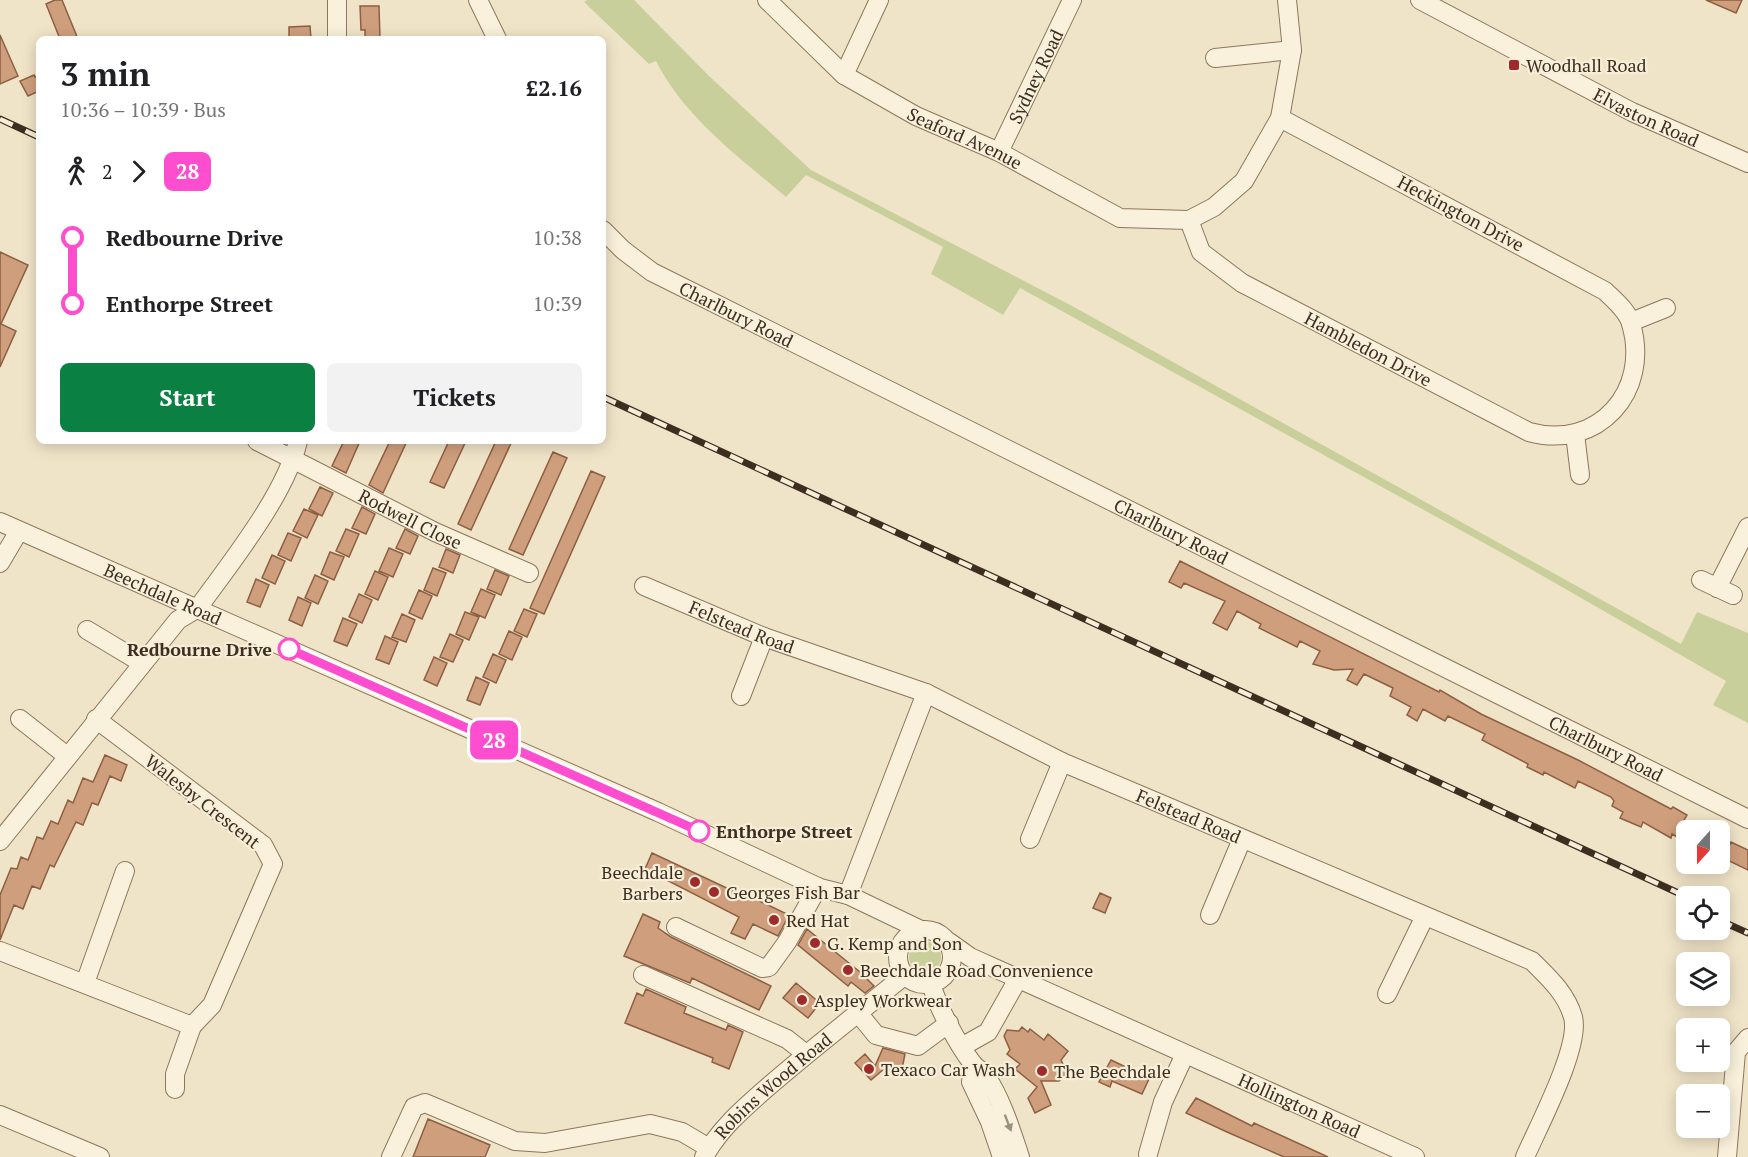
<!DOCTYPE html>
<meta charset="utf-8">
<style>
:root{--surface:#fff;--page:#f2f2f2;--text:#202124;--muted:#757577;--accent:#0b8043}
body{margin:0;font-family:"PT Serif",serif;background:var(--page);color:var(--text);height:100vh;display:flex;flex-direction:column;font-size:22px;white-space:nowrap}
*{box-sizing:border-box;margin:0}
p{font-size:20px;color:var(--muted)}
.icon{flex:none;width:33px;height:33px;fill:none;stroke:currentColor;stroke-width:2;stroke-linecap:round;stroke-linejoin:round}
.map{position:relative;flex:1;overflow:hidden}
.sheet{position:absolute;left:36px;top:36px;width:570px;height:408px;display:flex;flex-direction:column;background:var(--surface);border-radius:9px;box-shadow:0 3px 15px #0003}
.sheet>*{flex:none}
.badge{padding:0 12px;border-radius:9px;font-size:21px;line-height:39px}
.needle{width:39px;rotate:201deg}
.tools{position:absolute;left:1676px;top:820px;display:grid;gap:12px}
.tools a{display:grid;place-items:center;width:54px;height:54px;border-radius:9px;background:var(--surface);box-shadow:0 3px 15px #0003;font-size:30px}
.map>.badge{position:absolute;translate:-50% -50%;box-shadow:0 0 0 3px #fff}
.legs{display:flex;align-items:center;gap:9px;height:66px;padding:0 24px;font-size:20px}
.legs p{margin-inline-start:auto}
.overview{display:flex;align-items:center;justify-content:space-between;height:102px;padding:0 24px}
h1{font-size:33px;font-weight:700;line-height:45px}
.action{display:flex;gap:12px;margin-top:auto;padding:12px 24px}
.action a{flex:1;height:69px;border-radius:9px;background:var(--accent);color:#fff;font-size:24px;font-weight:700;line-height:69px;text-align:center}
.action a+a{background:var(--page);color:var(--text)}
ul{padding:0 24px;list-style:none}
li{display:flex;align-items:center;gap:21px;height:66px;font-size:22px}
li i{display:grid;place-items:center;width:9px;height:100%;margin:0 8px;background:currentColor}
li i::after{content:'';width:15px;height:15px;margin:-8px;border:4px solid;border-radius:50%;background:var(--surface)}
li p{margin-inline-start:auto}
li:first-child i{background:linear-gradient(#0000 50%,currentColor 0)}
li:last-child i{background:linear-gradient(currentColor 50%,#0000 0)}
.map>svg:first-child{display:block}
.green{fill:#c9cf9b}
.building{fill:#cf9f7d;stroke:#8d5f41;stroke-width:1.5}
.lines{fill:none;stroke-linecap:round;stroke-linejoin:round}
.minor-casing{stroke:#8d765c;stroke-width:20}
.minor{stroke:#faf1dc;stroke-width:18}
.rail-casing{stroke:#3d2e20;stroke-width:7}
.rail{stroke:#f7eed8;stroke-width:4.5;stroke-dasharray:14;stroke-linecap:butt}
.oneway{fill:#9c907e}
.line-1-casing{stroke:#fff;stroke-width:14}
.line-1{stroke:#ff4dcf;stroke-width:9}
.poi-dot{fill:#9e2a2b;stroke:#f7eed8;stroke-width:2}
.stop-1-dot{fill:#fff;stroke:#ff4dcf;stroke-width:3}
.labels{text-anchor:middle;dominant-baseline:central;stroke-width:4.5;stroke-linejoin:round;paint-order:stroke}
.poi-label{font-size:18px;fill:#3d2e20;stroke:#f7eed8;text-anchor:start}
.street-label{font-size:18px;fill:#3d2e20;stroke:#f7eed8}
.stop-label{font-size:18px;font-weight:bold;fill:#3d2e20;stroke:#f7eed8;text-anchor:end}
</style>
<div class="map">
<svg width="1748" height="1157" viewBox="0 0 1748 1157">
<rect width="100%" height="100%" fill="#f0e4c8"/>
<path class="green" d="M587,0h47l75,76 102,94 263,137 607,337 16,-32 51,21v90l-35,-18 13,-24 -213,-122 -493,-271 -17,27 -72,-41 12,-27 -137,-72 -20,22c-46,-39 -102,-80 -130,-136l-7,3 -65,-62z
M909 957a16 16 0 1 1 32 0a16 16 0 1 1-32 0Z"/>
<path class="building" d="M55,0h7l16,39h-18l-14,-35z
M1706,0h36l-6,13z
M360,6h19l1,33h-15v-9h-4z
M310,26l1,13h-22v-12z
M0,35l18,41 -18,8z
M34,75l1,2 4,-2v16l-11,5 -8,-15z
M0,252l28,13 -27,59 15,7 -16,36z
M344,441h16l-14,32 -14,-7z
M390,441h17l-24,52 -14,-8z
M449,441h17l-22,47 -14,-6z
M496,441h16l-41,89 -13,-6z
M553,452l14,6 -44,97 -14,-6z
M591,471l14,6 -61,137 -14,-6z
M320,487l13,6 -11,23 -13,-7z
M362,507l13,7 -9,20 -14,-6z
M304,509l14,6 -11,23 -14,-7z
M346,529l13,5 -10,23 -13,-6z
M405,529l13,7 -8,18 -14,-6z
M288,533l13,5 -10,23 -13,-6z
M389,548l14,6 -10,23 -14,-6z
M446,549l14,6 -7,18 -14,-6z
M330,552l14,5 -10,23 -13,-6z
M272,555l13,6 -10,23 -13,-6z
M1180,561l259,131 1,-2 41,24 97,46 93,49 2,-2 14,8 -4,7 4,2 -8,14 -7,-4 -1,4 -28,-16 -2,5 -21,-9 3,-6 -11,-6 2,-5 -3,-4 -33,-16 -3,7 -31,-16 -1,3 -16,-8 1,-3 -46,-24 3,-6 -37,-18 -3,5 -22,-12 -6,12 -10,-6 4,-8 -21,-11 3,-8 -29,-14 -7,11 -10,-5 6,-11 -19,1 -21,-6 7,-13 -20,-10 -3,6 -38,-19 2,-4 -24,-13 -10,19 -14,-7 12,-22 -41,-18 -3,5 -12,-6z
M433,568l13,5 -9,23 -13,-6z
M495,570l14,6 -8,19 -14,-6z
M375,571l13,6 -10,23 -13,-6z
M315,575l13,6 -10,23 -13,-6z
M256,579l13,6 -9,22 -13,-5z
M481,589l14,6 -10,23 -14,-6z
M419,590l13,6 -10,23 -13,-6z
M359,594l13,6 -10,23 -13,-6z
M298,597l13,6 -9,23 -13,-6z
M524,609l13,5 -10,23 -13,-6z
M465,612l14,5 -10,23 -13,-6z
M402,614l13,6 -9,22 -14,-5z
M343,618l14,6 -10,22 -13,-5z
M509,631l13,6 -10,23 -13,-6z
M450,634l13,6 -10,22 -13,-5z
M385,636l13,6 -9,22 -13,-5z
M493,654l13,6 -10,23 -13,-6z
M434,657l13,6 -10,23 -13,-6z
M476,677l13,6 -9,22 -13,-5z
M105,755l22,10 -6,16 -11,-5 -12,29 -6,-2 -9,22 -7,-3 -22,45 -4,-2 -10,24 -8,-3 -9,23 -9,-4 -14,35v-45l11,-27 6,1 4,-12 7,3 9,-23 6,2 8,-18 7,3 10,-24 5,3 10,-25 10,4z
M1719,841l10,5 2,-4 17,8v20l-29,-14z
M652,853l96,45 1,-2 40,19 -11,21 -25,-12 -8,15 -14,-6 8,-16 -94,-48z
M1100,893l11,5 -6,15 -12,-5z
M643,914l17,8 -2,6 13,9 100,49 -12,24 -67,-32 -2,5 -66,-27z
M807,929l53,43 14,14 -9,7 -14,-11 -3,4 -50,-41z
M796,983l24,20 -12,15 -25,-20z
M646,989l40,18 -2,6 42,17 2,-5 15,7 -14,37 -17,-7 1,-4 -88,-35 12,-30 6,3z
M1022,1027l6,5 2,-3 14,11 4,-6 20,17 -7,9 5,10 -2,7 -5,4h-18l10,24 -16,8 -7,-15 9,-11 -22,-18 5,-5 -13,-10 3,-4 -6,-14 3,-6 12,1z
M883,1048l22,6 -4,20 -17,-5 -13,11 -16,-17 10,-9 10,12z
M1111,1060l36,17 2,2 -7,15 -30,-13 -2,6 -11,-5z
M1196,1098l56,28 2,-3 74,34h-44l-57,-25 -41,-19z
M428,1119l62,26 -5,12h-72z"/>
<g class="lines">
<g class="minor-casing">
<g id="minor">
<path d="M337,0v39"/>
<path d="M478,0l19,39"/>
<path id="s1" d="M767,0l77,75 72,41 83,36 121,66 69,2"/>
<path id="s2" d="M1420,0l212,112 116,51"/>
<path d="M1215,58l77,-8"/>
<path d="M844,75l35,-75"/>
<path id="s3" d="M999,152l73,-152"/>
<path id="s4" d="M1189,220l12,32 41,31 287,149c69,19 122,-41 102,-108 -3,-13 -17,-24 -26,-33l-325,-173"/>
<path d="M1189,220l25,-13 30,-26 36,-63 12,-68 -5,-50"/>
<path id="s5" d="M603,230l20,20 29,22 1096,547"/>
<path d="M1631,322l35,-14"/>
<path d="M1575,434l5,41"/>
<path id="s6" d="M257,441l178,91 94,41"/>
<path id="s7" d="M0,522l658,290 162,76 28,7 73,35"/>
<path d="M0,563l19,-32"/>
<path d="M1701,580l32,15"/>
<path id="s8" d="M644,586l120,51 162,56 136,69 470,199c17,17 34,32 41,56 8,29 -35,110 -48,140"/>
<path d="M1717,588l31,-61"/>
<path d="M87,630l55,33"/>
<path d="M741,696l23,-59"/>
<path d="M20,719l47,37"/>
<path d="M1030,839l32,-77"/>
<path d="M0,841l178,-221 20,-12c33,-46 88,-114 100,-167"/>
<path d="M848,895l78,-202"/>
<path d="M1210,915l32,-76"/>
<path d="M676,927l86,41 7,-1 18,-25 31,-55"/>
<circle cx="925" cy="957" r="27"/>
<path id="s9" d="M949,942l21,15 445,200"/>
<path d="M0,951l192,75 20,-21 61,-141 -10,-19 -167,-126"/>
<path d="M643,975l144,64 19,15"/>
<path d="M85,983l40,-112"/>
<path d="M931,983c6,23 27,62 42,81 4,5 10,7 13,12 16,24 25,54 34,81"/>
<path d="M1387,994l38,-78"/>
<path d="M859,1014l17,21 42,11 31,-23"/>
<path d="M963,1046l25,-14 30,-53"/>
<path d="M973,1064l-2,18 19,40 12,35"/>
<path d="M175,1089v-15l17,-48"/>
<path d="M0,1115l100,42"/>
<path d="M1148,1154l15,-52 22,-48"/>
<path d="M391,1157l23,-50 11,-4 90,38 30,2 105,-19 32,8 27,16"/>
<path id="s10" d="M704,1157c16,-29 40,-49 65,-71 45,-39 91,-74 136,-111"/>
<path d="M1727,1157l9,-105 12,-14"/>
</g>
</g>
<use href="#minor" class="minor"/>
<g class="rail-casing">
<path id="rail" d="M0,119l39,18
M603,397l1084,500
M1719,920l29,13"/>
</g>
<use href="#rail" class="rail"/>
</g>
<defs><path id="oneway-solid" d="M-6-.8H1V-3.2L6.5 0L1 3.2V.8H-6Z" transform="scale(1.5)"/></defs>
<use class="oneway" href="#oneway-solid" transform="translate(1008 1123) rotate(69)"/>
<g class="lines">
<g class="line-1-casing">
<path id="line-1" d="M289,649l410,182"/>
</g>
<use href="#line-1" class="line-1"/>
</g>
<g class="poi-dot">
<rect x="1508" y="59" width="12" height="12" rx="3"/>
<circle cx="695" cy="882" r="6"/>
<circle cx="714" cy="892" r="6"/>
<circle cx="774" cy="920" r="6"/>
<circle cx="815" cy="943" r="6"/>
<circle cx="848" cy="970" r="6"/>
<circle cx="802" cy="1000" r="6"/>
<circle cx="869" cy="1069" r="6"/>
<circle cx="1042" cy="1071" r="6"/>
</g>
<g class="stop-1-dot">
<circle cx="289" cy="649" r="10"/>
<circle cx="699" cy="831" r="10"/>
</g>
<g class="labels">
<g class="poi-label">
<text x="1526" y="65">Woodhall Road</text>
<text x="683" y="872" text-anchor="end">Beechdale<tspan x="683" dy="21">Barbers</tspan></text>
<text x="726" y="892">Georges Fish Bar</text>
<text x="786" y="920">Red Hat</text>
<text x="827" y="943">G. Kemp and Son</text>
<text x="860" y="970">Beechdale Road Convenience</text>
<text x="814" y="1000">Aspley Workwear</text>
<text x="881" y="1069">Texaco Car Wash</text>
<text x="1054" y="1071">The Beechdale</text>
</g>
<g class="street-label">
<text stroke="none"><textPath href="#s3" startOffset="84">Sydney Road</textPath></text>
<text stroke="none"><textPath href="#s2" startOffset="255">Elvaston Road</textPath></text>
<text stroke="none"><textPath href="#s1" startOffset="244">Seaford Avenue</textPath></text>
<text transform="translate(1461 213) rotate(28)">Heckington Drive</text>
<text stroke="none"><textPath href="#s5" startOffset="159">Charlbury Road</textPath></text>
<text stroke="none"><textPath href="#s4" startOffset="228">Hambledon Drive</textPath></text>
<text stroke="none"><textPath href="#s6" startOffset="172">Rodwell Close</textPath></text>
<text stroke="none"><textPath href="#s5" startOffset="645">Charlbury Road</textPath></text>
<text stroke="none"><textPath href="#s7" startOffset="178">Beechdale Road</textPath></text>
<text stroke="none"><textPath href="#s8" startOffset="106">Felstead Road</textPath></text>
<text stroke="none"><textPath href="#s5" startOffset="1131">Charlbury Road</textPath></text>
<text transform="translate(203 801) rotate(38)">Walesby Crescent</text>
<text stroke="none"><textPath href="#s8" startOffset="592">Felstead Road</textPath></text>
<text stroke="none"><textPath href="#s10" startOffset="100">Robins Wood Road</textPath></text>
<text stroke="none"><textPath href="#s9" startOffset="387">Hollington Road</textPath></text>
</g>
<g class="stop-label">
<text x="272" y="649">Redbourne Drive</text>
<text x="716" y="831" text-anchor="start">Enthorpe Street</text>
</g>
</g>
</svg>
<div class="tools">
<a><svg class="needle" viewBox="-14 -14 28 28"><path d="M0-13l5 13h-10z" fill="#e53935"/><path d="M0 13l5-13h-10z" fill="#757577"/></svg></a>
<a><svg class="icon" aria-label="locate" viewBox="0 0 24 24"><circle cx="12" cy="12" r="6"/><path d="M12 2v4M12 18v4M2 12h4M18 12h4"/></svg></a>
<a><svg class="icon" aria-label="layers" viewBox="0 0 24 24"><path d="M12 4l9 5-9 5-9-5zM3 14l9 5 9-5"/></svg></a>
<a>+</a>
<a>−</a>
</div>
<b class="badge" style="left:494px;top:740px;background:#ff4dcf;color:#fff">28</b>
<section class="sheet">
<div class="overview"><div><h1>3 min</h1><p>10:36 – 10:39 · Bus</p></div><b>£2.16</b></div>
<div class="legs"><svg class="icon" aria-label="walk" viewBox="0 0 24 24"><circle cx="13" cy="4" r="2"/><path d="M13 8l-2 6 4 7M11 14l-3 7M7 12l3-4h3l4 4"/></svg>2<svg class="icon" aria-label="forward" viewBox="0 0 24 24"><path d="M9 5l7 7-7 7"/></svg><b class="badge" style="background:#ff4dcf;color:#fff">28</b></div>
<ul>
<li><i style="color:#ff4dcf"></i><b>Redbourne Drive</b><p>10:38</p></li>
<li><i style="color:#ff4dcf"></i><b>Enthorpe Street</b><p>10:39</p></li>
</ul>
<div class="action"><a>Start</a><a>Tickets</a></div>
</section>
</div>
